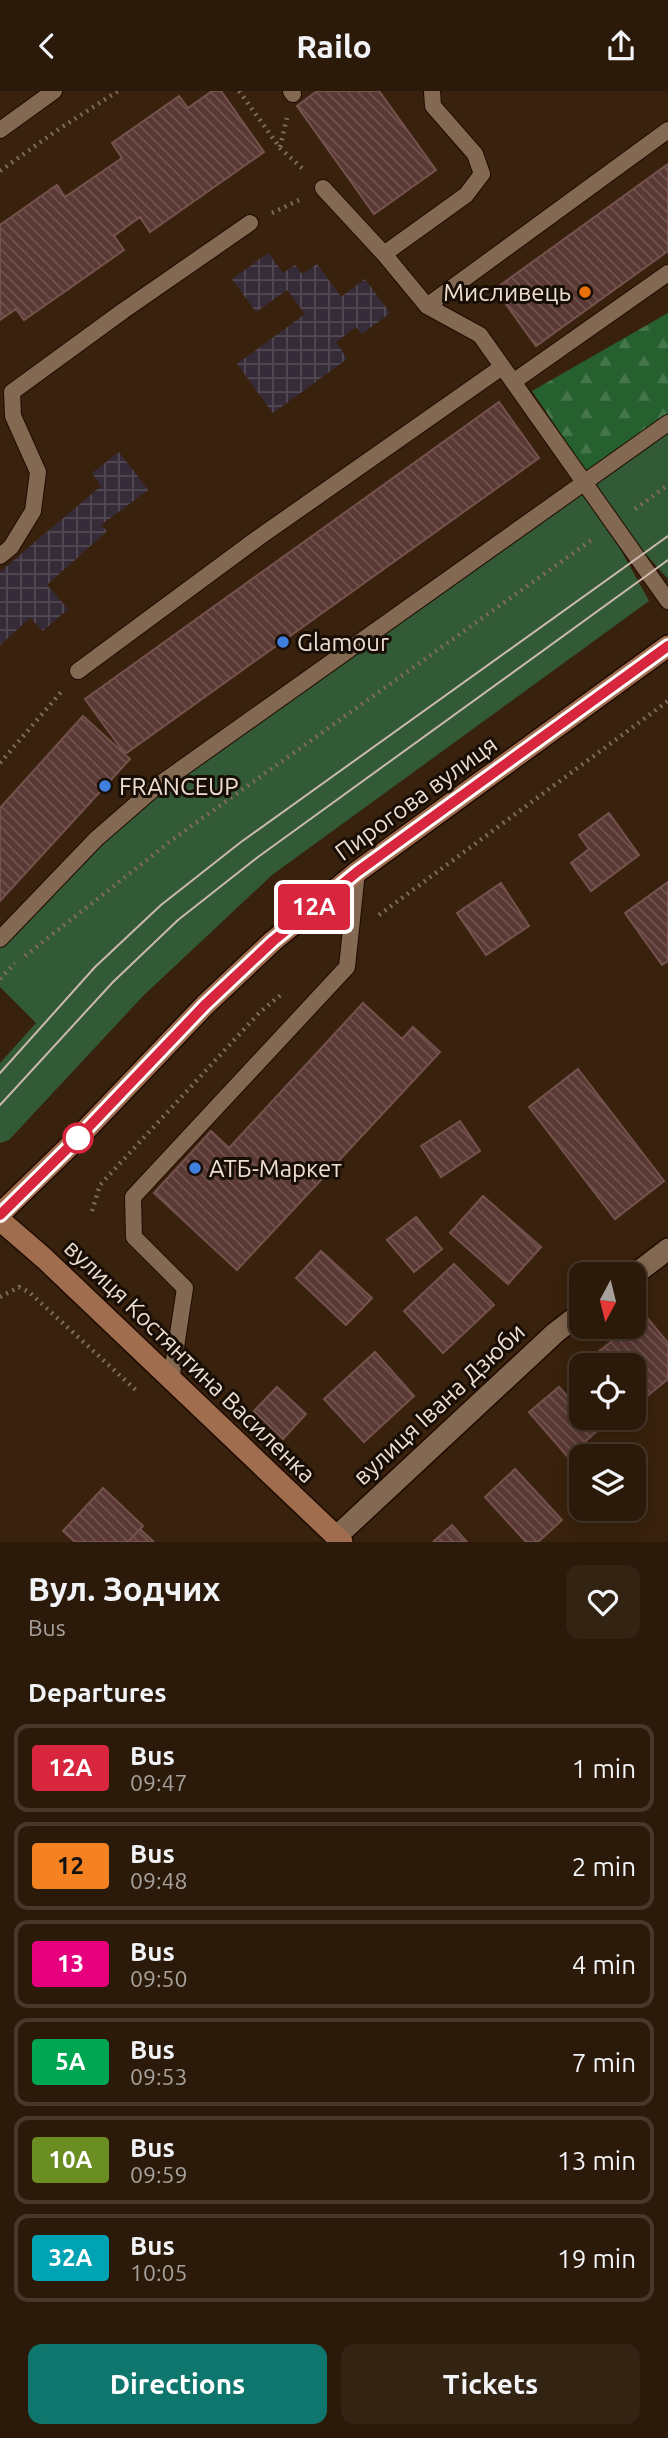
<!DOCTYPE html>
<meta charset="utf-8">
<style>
:root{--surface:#2b1a0a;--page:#332313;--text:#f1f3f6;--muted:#a6a19c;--line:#47382b;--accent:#0f766e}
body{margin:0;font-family:Ubuntu,sans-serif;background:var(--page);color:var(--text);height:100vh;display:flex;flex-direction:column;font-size:26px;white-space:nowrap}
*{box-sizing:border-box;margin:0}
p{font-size:23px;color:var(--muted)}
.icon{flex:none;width:38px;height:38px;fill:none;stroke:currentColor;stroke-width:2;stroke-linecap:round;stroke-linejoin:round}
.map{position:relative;height:1451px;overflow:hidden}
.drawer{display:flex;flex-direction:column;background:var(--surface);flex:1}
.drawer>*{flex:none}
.badge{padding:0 14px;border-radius:5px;font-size:24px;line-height:46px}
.needle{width:46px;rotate:187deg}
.buttons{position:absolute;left:569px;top:1171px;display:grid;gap:14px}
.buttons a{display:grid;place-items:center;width:77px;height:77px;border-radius:14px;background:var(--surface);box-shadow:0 4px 18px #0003,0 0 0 2px var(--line);font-size:35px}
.map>.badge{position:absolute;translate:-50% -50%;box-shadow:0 0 0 4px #fff}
h2{padding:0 28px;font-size:26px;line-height:63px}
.round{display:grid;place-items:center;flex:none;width:74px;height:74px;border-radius:14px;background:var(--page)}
.overview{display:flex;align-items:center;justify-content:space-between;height:119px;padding:0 28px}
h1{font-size:33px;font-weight:600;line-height:52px}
.primary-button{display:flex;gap:14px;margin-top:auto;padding:14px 28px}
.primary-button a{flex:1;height:80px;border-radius:14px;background:var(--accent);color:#fff;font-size:28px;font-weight:600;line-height:80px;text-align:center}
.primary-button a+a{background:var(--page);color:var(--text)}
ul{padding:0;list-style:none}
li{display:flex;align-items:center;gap:21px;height:88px;margin:0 14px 10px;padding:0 14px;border:4px solid var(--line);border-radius:14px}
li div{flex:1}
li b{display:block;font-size:26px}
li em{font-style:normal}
li .badge{min-width:77px;font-weight:700;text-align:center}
header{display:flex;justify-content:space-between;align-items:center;height:91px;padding:0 28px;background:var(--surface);font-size:32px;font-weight:600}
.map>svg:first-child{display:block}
.industrial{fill:url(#industrial-grid)}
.green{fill:#335a37}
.forest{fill:url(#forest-firs)}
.building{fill:url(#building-back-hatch);stroke:#75524d;stroke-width:2}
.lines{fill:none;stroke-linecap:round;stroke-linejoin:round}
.lane-casing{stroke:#1f0a00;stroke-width:18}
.street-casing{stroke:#1f0a00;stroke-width:24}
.secondary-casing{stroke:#1f0a00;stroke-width:24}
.path{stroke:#7f6b59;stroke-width:4.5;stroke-dasharray:2 5;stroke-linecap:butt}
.lane{stroke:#846952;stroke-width:16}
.street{stroke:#846952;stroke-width:21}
.secondary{stroke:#a06e4f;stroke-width:21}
.tram{stroke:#cbbaac;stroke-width:2}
.line-casing{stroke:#fff;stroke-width:16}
.line{stroke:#d7263d;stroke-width:10}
.food-dot{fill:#e8710a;stroke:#180e06;stroke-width:2.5}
.shop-dot{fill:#3f7fe0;stroke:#180e06;stroke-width:2.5}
.stop-dot{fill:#fff;stroke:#d7263d;stroke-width:3.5}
.labels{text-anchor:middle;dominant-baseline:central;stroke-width:6;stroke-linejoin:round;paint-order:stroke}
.poi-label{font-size:24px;fill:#eeded2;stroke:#180e06;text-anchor:start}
.street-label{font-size:24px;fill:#eeded2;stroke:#180e06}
</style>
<header><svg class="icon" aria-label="back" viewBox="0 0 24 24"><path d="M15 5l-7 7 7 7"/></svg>Railo<svg class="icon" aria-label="share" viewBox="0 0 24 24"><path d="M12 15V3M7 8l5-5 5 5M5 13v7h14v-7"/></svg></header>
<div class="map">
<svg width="668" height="1451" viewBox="0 0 668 1451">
<defs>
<pattern id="industrial-grid" width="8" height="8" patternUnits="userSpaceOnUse" patternTransform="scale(1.75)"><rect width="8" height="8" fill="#362b39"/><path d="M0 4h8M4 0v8" fill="none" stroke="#534955"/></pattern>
<pattern id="forest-firs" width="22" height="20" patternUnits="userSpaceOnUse" patternTransform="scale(1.75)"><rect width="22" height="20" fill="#25602e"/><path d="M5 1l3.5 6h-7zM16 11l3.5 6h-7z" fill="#45764b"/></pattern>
<pattern id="building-back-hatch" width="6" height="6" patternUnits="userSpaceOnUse" patternTransform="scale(1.75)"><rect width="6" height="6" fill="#5a3934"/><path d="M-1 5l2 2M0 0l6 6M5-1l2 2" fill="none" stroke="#725550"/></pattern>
</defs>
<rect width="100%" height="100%" fill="#39220d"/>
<path class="industrial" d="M268,162l15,20 12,-8 7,9 15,-10 24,33 24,-18 25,34 -28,21 -6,-7 -20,15 11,17 -74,54 -36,-49 68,-50 -18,-24 -31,22 -24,-33z
M119,361l29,38 -47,35 6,6 -60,54 21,24 -25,22 -13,-13 -30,27v-73l101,-86 -9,-13z"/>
<path class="green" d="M668,337v151l-82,-92 63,114 -377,274 -129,121 -134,144 -9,3v-80l36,-40 -36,-36v-48l96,-100z"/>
<path class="forest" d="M668,222v101l-82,57 -54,-80z"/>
<path class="building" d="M212,0h9l43,61 -114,80 -10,-15 -26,19 10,14 -100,70 -8,-11 -16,11v-95l57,-40 8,12 57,-39 -10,-15 67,-47 9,12z
M317,0h62l57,79 -62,44 -77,-108z
M668,73v87l-132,95 -41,-57z
M499,311l40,56 -414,296 -40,-55z
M83,625l47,43 -130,142v-93z
M609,722l30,42 -48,36 -20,-28 18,-14 -10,-14z
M668,791v79l-6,4 -37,-52z
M501,792l28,43 -43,29 -29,-42z
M363,912l39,36 11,-12 27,25 -203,218 -83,-77 57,-62 18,17z
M578,978l86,112 -49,38 -86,-112z
M460,1030l20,30 -39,26 -20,-31z
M483,1105l58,51 -33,37 -58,-51z
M416,1126l26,32 -28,23 -27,-32z
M321,1160l51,47 -26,27 -50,-47z
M454,1173l40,41 -51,48 -39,-42z
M644,1223l24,29v36l-34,28v-42h-34l-7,-9 37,-29h4v-4z
M375,1261l39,44 -50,46 -40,-43z
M277,1296l29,27 -23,25 -29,-28z
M559,1296l22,25v5h4l12,14 -29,26 -39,-45z
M515,1378l47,51 -24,22h-12l-41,-45z
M103,1397l40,38 -15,16h-53l-12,-11z
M452,1434l15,17h-34z
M140,1438l14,13h-26z"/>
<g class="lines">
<g class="lane-casing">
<path id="lane" d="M291,0l2,3
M0,39l54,-39
M323,97l61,66 43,52 53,29 188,266
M384,163l82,-59 16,-21 -7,-20 -42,-48 -1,-15
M427,215l241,-176
M513,291l155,-109
M0,465l11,-9 22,-36 5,-39 -25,-56 -1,-24 111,-81 127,-88
M78,580l180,-133 244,-171
M0,848l96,-100 61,-53 511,-363
M171,1289l14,-92 -51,-51 -1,-40 214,-230 10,-95"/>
</g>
<g class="street-casing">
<path id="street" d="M634,1184l34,-26
M336,1446l219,-204 26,-20"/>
</g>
<g class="secondary-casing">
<path id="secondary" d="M0,1123l78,-76 127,-133 68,-64 84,-69 311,-226
M0,1129l45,39 297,283"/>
</g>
<path class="path" d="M239,0l41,57 25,23
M280,56l7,-29
M0,80l56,-40 62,-40
M272,122l27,-13
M635,418l33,-24
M0,672l62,-72
M379,824l289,-214
M25,865l151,-119 417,-298
M0,888l15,-16
M92,1120l8,-26 159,-172 24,-20
M0,1206l19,-10 10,5 109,100"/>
<use href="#lane" class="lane"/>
<use href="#street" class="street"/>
<use href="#secondary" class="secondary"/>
<path class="tram" d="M0,982l95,-106 66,-62 80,-63 427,-306
M0,1014l113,-123 65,-62 80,-63 410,-297"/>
</g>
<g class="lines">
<g class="line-casing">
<path id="line" d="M0,1124l78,-77 127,-133 68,-64 84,-69 311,-226"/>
</g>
<use href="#line" class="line"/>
</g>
<circle class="food-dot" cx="585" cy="201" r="7"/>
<g class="shop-dot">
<circle cx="283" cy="551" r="7"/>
<circle cx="105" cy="695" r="7"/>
<circle cx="195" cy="1077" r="7"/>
</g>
<circle class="stop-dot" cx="78" cy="1047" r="14"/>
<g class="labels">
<g class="poi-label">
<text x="571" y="201" text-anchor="end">Мисливець</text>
<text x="297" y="551">Glamour</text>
<text x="119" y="695">FRANCEUP</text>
<text x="209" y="1077">АТБ-Маркет</text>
</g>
<g class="street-label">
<text transform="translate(416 707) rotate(-36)">Пирогова вулиця</text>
<text transform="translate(190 1270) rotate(44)">вулиця Костянтина Василенка</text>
<text transform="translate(439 1313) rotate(-43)">вулиця Івана Дзюби</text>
</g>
</g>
</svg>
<div class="buttons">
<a><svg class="needle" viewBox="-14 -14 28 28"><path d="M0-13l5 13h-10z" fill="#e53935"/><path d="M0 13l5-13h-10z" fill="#a6a19c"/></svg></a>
<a><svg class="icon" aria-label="locate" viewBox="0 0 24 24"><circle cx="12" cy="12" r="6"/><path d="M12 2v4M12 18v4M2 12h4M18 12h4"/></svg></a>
<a><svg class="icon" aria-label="layers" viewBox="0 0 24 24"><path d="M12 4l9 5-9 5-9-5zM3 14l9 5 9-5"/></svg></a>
</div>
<b class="badge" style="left:314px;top:816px;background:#d7263d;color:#fff">12А</b>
</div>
<section class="drawer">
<div class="overview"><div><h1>Вул. Зодчих</h1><p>Bus</p></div><a class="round"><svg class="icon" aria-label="heart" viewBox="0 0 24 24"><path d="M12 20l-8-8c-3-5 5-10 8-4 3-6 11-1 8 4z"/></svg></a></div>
<h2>Departures</h2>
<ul>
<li><span class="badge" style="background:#d7263d;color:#fff">12А</span><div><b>Bus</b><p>09:47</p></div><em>1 min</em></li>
<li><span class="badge" style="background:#f58220;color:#111">12</span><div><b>Bus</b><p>09:48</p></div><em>2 min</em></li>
<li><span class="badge" style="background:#e6007e;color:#fff">13</span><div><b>Bus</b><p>09:50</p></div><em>4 min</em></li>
<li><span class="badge" style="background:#00a651;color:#fff">5А</span><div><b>Bus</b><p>09:53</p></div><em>7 min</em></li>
<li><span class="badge" style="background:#6b8e23;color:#fff">10А</span><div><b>Bus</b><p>09:59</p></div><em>13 min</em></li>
<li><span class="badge" style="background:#00a3b4;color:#fff">32А</span><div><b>Bus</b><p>10:05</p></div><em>19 min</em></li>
</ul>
<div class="primary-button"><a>Directions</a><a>Tickets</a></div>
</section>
